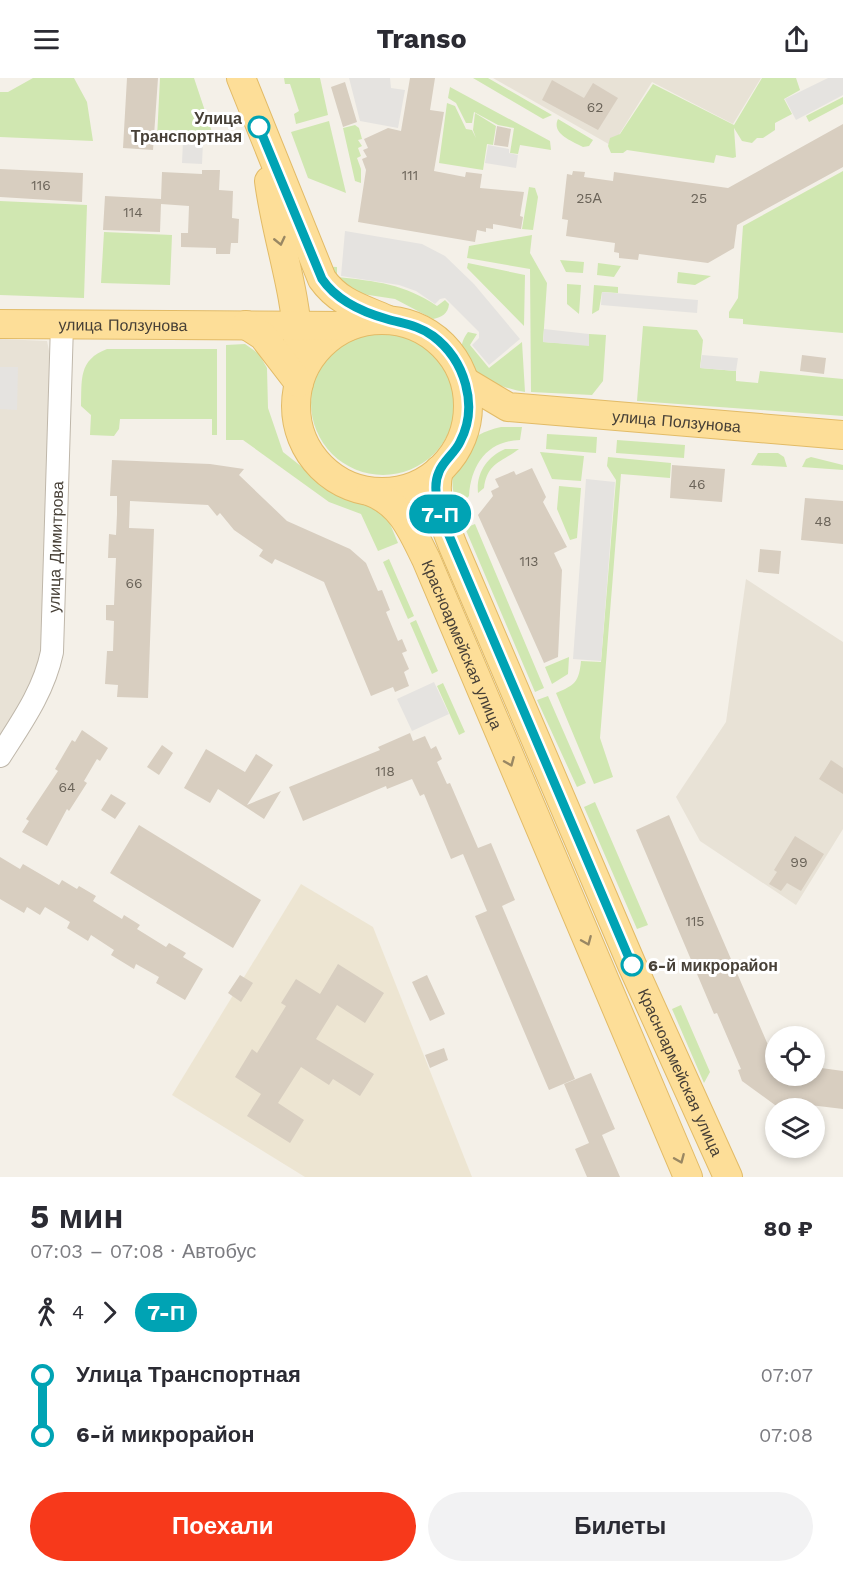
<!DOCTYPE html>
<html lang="ru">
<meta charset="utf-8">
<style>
:root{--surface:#fff;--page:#f2f2f3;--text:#2b2b33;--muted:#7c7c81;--accent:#f7391b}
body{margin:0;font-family:"Work Sans",sans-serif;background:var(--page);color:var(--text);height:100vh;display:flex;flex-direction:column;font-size:22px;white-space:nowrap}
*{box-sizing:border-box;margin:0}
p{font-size:20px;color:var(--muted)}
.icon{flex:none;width:33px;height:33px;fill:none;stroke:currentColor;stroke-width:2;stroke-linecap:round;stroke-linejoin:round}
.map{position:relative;height:1099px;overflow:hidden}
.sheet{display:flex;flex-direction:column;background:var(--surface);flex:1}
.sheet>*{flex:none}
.badge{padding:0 12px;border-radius:20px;font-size:21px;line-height:39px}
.controls{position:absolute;left:765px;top:948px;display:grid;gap:12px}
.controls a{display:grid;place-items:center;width:60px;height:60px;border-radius:50%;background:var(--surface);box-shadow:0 3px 9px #0003;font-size:30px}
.map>.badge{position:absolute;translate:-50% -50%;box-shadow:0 0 0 3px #fff}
.legs{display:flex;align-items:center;gap:9px;height:66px;padding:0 30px;font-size:20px}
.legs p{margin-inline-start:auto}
.headline{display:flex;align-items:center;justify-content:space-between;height:102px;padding:0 30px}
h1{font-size:33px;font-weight:700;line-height:45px}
.button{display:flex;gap:12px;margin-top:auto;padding:12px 30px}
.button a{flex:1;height:69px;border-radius:36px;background:var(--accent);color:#fff;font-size:24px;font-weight:700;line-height:69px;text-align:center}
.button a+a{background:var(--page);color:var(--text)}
ul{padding:0 30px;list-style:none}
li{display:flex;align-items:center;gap:21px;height:60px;font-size:22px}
li i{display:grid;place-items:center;width:9px;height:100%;margin:0 8px;background:currentColor}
li i::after{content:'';width:15px;height:15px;margin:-8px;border:4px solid;border-radius:50%;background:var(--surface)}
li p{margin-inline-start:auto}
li:first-child i{background:linear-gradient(#0000 50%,currentColor 0)}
li:last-child i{background:linear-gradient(currentColor 50%,#0000 0)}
header{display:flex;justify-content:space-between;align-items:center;height:78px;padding:0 30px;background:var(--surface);font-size:27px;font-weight:700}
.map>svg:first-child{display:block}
.residential{fill:#e8e2d6}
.education{fill:#ede5d2}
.green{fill:#d0e7b1}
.parking{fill:#e5e3e0}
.building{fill:#d8cec0}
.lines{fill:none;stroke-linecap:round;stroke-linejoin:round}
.minor-casing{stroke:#bfb7aa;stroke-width:24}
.major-casing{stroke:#e2bb67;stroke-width:30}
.minor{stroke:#fff;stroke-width:22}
.major{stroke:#fdde98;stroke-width:28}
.oneway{stroke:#998763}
.line-1-casing{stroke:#fff;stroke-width:14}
.line-1{stroke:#00a3b4;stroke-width:9}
.stop-1-dot{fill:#fff;stroke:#00a3b4;stroke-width:3}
.labels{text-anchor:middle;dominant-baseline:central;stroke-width:6;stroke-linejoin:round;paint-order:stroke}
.number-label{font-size:14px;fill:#6b6459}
.stop-label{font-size:16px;font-weight:bold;fill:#474037;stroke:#fff;text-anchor:end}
.street-label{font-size:16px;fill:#474037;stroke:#fff}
</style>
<header><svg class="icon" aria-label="menu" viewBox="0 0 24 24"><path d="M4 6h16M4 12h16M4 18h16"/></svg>Transo<svg class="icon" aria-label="share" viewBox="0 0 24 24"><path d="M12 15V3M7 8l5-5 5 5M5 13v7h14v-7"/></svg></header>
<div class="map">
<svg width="843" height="1099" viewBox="0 0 843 1099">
<rect width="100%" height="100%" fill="#f4f0e8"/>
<path class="residential" d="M493,0h268l-28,46 -81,-42 -40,64z
M0,261l47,2 5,24 -11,294 -11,28 -30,48z
M746,501l97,63v187l-47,76 -96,-64 -24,-44 50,-75z"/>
<path class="education" d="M301,806l72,43 99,250h-167l-133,-82z"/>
<path class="green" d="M33,0h41l13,24 6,39 -93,-4v-45h8z
M160,0h34l21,63 -58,-3z
M284,0h36l8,37 -32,9 -2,-10 5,-3 -9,-27h-5z
M473,0h15l64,37 -9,4z
M762,0h34l4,12 -16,9 8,15 -17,9v7l-12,8h-6l-5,5 -10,-2 -8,-13 2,29 -3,1 -17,-3 -2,8 -87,-13 -4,3h-12l-3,-7 2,-8 10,-4 33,-50 81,41z
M450,9l100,54 1,9 -31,-5 -2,9 -8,-1 4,-25 -16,-3 -24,-13 -2,11h-6l-10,-20 -8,-5z
M843,19v7l-34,18 -3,-6z
M447,25l8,3 11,23 6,1 4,8 -3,-8 2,-17 21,13 -3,19 -6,-1 -4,26 -44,-7z
M558,41l35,21 -4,6 -6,1c-11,-6 -32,-13 -25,-28z
M329,43l17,72 -38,-15 -17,-46z
M355,47l4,3 3,11 -4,1 4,6 -4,2 3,8 -4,2 4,11v14l-6,-2 -12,-53z
M843,93v162l-100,-9v-5l-14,-1v-6l9,-14 5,-72z
M529,109l6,1 3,9 -5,33 -11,-1z
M0,123l87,4 -3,93 -84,-3z
M104,154l68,3 -2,50 -69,-2z
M532,157l-2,18 17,30 -4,59 45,3 1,-11 17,1 -3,46 -11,14 -61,-3 -1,-123 -63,-11 2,-12z
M560,182l24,2 -1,11 -17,-1z
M468,185l57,12 -1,51 -57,-58z
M598,185l23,3 -7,11 -17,-2z
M317,188l20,1v10c39,4 67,7 100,29l8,-6 4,4c-1,10 -7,13 -16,15l-38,-20 -46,-7z
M678,194l33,4 -16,9 -18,-2z
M567,206l14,1 -2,29 -12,-10z
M594,207l24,2v6l-16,-1 -3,18 -7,4z
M643,248l54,4 6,10 -3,28 36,3v10l22,2 2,-12 83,8v37l-206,-15z
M311 325a72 72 0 1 1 144 0a72 72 0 1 1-144 0Z
M468,254l9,2 -7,11 19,23 33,-26 3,50c-26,-4 -83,-25 -57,-60z
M245,266l14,10 8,14 1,40 15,44 28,22 26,15 27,9 22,16 12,29 -20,8 -17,-37 -32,-12 -86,-62h-17v-95z
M107,271h110v86h-5v-16h-92l-1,10 -5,7 -24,-1 1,-20 -10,-9c1,-26 -3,-46 26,-57z
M501,349h21l-2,13c-33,1 -49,25 -51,56l-3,3 4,13 -10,5c-16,-43 -9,-79 41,-90z
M547,356l50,3 -1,16 -50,-4z
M617,362l68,5 -1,13 -68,-5z
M505,371h14c-17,13 -32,14 -35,39l-6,5c-2,-20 9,-36 27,-44z
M540,374l44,4 -3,25 -29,-2z
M758,375h20l6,4 3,10 -36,-2z
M608,379l63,6 -1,15 -49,-4 -21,264 13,39 -19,7 -38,-91c19,-8 23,-11 25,-32l20,1 15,-182 -9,-14z
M811,379l32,8v5l-41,-3 4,-8z
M559,408l22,2 -4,50 -7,2 -13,-31z
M475,446l69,164 -9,4 -70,-164z
M389,481l25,57 -6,3 -25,-57z
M416,542l22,51 -6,3 -22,-51z
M569,579l-1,17 -16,10 -7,-17z
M443,605l22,49 -6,3 -22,-49z
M548,618l38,87 -9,4 -40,-87z
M595,724l53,123 -11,4 -53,-122z
M681,927l29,67 -6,11 -32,-74z"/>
<path class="parking" d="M349,0h41l1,10 14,2 -7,38 -38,-7z
M828,0h15v17l-47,25 -11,-21z
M183,63l20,1 -1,22 -20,-1z
M488,67l21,4v4l9,2 -2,13 -31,-5z
M345,153l77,13 23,12 29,28 46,55 -31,26 -17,-20 7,-7v-6l-34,-34 -5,1 -5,5 -19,-13 -17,-6 -58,-9z
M602,214l96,8 -1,13 -96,-8z
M544,251l45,5v12l-46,-4z
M702,277l36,3 -2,13 -36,-3z
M0,289h18l-1,43 -17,-1z
M586,401l29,3 -14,179 -28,-2z
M434,604l15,32 -37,17 -15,-32z"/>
<path class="building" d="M127,0h31l-5,72 -30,-2z
M410,0h25l-5,32 14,2 -10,59 31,6 1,-5 16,2 -2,14 44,4 -4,24 3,1 -2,12 -28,-5v5l-7,-1v4l-9,-2 -2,12 -117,-20 8,-52 -4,-11 5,-2 -4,-7 5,-2 -4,-9 24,-11 13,3z
M552,2l32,18 9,-15 25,15 -20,32 -56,-30z
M345,4l12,40 -14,5 -12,-40z
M843,46v43l-106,58 -3,23 -26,15 -69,-9 -1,6 -19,-2v-5l-5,-1 1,-9 -49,-7 2,-16 -6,-1 5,-45 5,1 1,-4 12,1 -1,5 29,4 1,-9 114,16z
M497,48l14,3 -3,18 -14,-2z
M0,91l83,4 -1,29 -82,-5z
M202,92h18l-1,20 14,1 -1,27 7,1 -1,24h-7l-1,11h-14v-6l-35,-1v-14h7l1,-27 -28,-2 -1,28 -57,-2 2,-34 56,3 1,-27 40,2z
M802,277l24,3 -2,16 -24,-3z
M112,382l98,4 34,5 -5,6 48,46 63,28 16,14 12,28 4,-1 8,20 -4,2 12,29 4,-2 5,12 -5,2 7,16 -5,3 5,14 -14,6 -2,-5 -22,9 -47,-114 -49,-23 -3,5 -13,-8 4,-6 -29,-20 -14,-17 -3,3 -9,-11 -78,-4 -1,27 25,1 -6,169 -31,-1 1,-12 -13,-1 2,-33h6l1,-30 -8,-1v-15h8l2,-47h-8l1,-24 7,1 1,-21v-18h-7z
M672,387l53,4 -3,33 -52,-4z
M532,390l14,29 -3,5 24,45 -13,6 8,17 -4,87 -14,6 -66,-148 15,-19 -2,-5 8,-4 -4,-8 19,-8 2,4z
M805,420l38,3v43l-42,-4z
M760,471l21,2 -2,23 -21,-2z
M82,652l26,18 -8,13 -3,-2 -13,22 3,2 -18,28 -2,-2 -20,37 -25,-14 7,-11 -3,-2 32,-48 -3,-2 17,-29 3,2z
M410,655l3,8 12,-5 6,13 5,-3 6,13 -5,3 10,22 3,-1 28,65 13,-5 24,57 -13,6 73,173 -26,11 -74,-174 12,-5 -24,-57 -12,5 -27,-65 -4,2 -8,-17 -25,10 -1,-3 -83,35 -14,-34 91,-37 -2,-3z
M162,667l11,8 -14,22 -12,-8z
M206,671l39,23 11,-18 17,11 -26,40 34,-14 -17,28 -46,-30 -8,14 -26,-15z
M831,682l12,8v26l-24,-15z
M111,716l15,9 -11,16 -14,-9z
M669,737l102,237 5,4v20h38v-9l29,4v38l-58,-7 -1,4 -9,-1 -33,-24 -4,-11 3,-1 -24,-56 -3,1 -78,-184z
M139,747l122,75 -28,48 -123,-75z
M795,758l29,18 -23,37 -14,-8 -6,8 -12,-7 8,-12 -3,-2z
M0,779l20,12 3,-5 36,21 3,-5 15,9 2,-3 17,10 -3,5 29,18 2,-4 16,10 -3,4 29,18 3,-4 17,10 -3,4 20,12 -18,31 -29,-17 3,-6 -23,-13 -2,5 -23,-14 3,-5 -23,-15 -3,6 -21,-13 3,-6 -25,-15 -5,8 -13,-8 -3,6 -24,-14z
M338,886l46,29 -19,30 -28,-18 -21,34 58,35 -14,22 -27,-17 -4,6 -28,-18 -23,36 26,17 -14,23 -43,-27 14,-22 -26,-17 17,-28 5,4 29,-47 -5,-3 15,-24 24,15z
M240,897l13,8 -12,19 -13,-9z
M427,897l18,39 -15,7 -18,-39z
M444,970l4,12 -18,8 -5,-13z
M591,995l24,56 -13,6 18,42h-33l-12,-28 14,-6 -25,-59z"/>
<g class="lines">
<g class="minor-casing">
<g id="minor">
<path id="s1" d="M0,678c21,-33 44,-65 52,-104l10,-327"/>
</g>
</g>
<g class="major-casing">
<g id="major">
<path d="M241,0l81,201c17,24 39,29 64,40"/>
<path d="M269,103c7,55 27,108 29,164"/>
<circle cx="382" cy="328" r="86"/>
<path id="s2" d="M0,246l349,2"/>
<path d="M246,247l17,11 36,47"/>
<path id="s3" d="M466,304l42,25 335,28"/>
<path id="s4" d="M439,392c-7,28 4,50 14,76l179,419 96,212"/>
<path id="s5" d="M371,414c31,12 41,39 55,67l262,618"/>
</g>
</g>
<use href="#minor" class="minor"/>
<use href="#major" class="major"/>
</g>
<defs><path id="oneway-chevron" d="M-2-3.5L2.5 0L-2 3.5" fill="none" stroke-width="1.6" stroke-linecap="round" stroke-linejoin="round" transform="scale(1.5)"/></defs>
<g class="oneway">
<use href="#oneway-chevron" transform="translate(280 163) rotate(77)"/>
<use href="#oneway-chevron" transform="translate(510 684) rotate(67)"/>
<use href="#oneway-chevron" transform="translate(587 863) rotate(67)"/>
<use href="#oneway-chevron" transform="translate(680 1081) rotate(67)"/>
</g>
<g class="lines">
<g class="line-1-casing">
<path id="line-1" d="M259,49l63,152c15,22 40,33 65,40 17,5 31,6 46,17 32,24 46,70 27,106 -5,11 -17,19 -21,30 -6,13 -2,26 0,40l193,453"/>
</g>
<use href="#line-1" class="line-1"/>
</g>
<g class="stop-1-dot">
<circle cx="259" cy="49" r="10"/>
<circle cx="632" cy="887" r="10"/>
</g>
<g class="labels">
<g class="number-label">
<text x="595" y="29">62</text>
<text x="410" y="97">111</text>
<text x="41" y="107">116</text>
<text x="589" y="120">25А</text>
<text x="699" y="120">25</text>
<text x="133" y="134">114</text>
<text x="697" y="406">46</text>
<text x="823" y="443">48</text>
<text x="529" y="483">113</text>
<text x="134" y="505">66</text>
<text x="385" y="693">118</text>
<text x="67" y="709">64</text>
<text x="799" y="784">99</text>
<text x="695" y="843">115</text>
</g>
<g class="stop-label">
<text x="242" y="40">Улица<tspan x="242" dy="18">Транспортная</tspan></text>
<text x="648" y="887" text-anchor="start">6-й микрорайон</text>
</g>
<g class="street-label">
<text stroke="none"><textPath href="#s2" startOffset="123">улица Ползунова</textPath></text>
<text stroke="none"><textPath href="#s3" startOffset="218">улица Ползунова</textPath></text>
<text stroke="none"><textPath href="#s1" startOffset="222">улица Димитрова</textPath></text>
<text stroke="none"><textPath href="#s5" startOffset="182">Красноармейская улица</textPath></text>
<text stroke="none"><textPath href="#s4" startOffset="652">Красноармейская улица</textPath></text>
</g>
</g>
</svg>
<div class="controls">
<a><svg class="icon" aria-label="locate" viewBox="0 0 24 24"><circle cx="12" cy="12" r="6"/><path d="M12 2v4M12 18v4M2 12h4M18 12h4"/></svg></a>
<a><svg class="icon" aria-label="layers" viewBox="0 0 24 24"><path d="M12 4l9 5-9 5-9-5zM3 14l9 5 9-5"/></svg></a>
</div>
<b class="badge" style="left:440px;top:436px;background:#00a3b4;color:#fff">7-П</b>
</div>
<section class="sheet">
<div class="headline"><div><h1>5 мин</h1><p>07:03 – 07:08 · Автобус</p></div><b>80 ₽</b></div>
<div class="legs"><svg class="icon" aria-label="walk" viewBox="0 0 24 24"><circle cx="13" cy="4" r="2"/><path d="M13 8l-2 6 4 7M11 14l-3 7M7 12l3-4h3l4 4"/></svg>4<svg class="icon" aria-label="forward" viewBox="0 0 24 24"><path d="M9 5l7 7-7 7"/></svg><b class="badge" style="background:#00a3b4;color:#fff">7-П</b></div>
<ul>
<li><i style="color:#00a3b4"></i><b>Улица Транспортная</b><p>07:07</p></li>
<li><i style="color:#00a3b4"></i><b>6-й микрорайон</b><p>07:08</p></li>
</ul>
<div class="button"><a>Поехали</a><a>Билеты</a></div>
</section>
